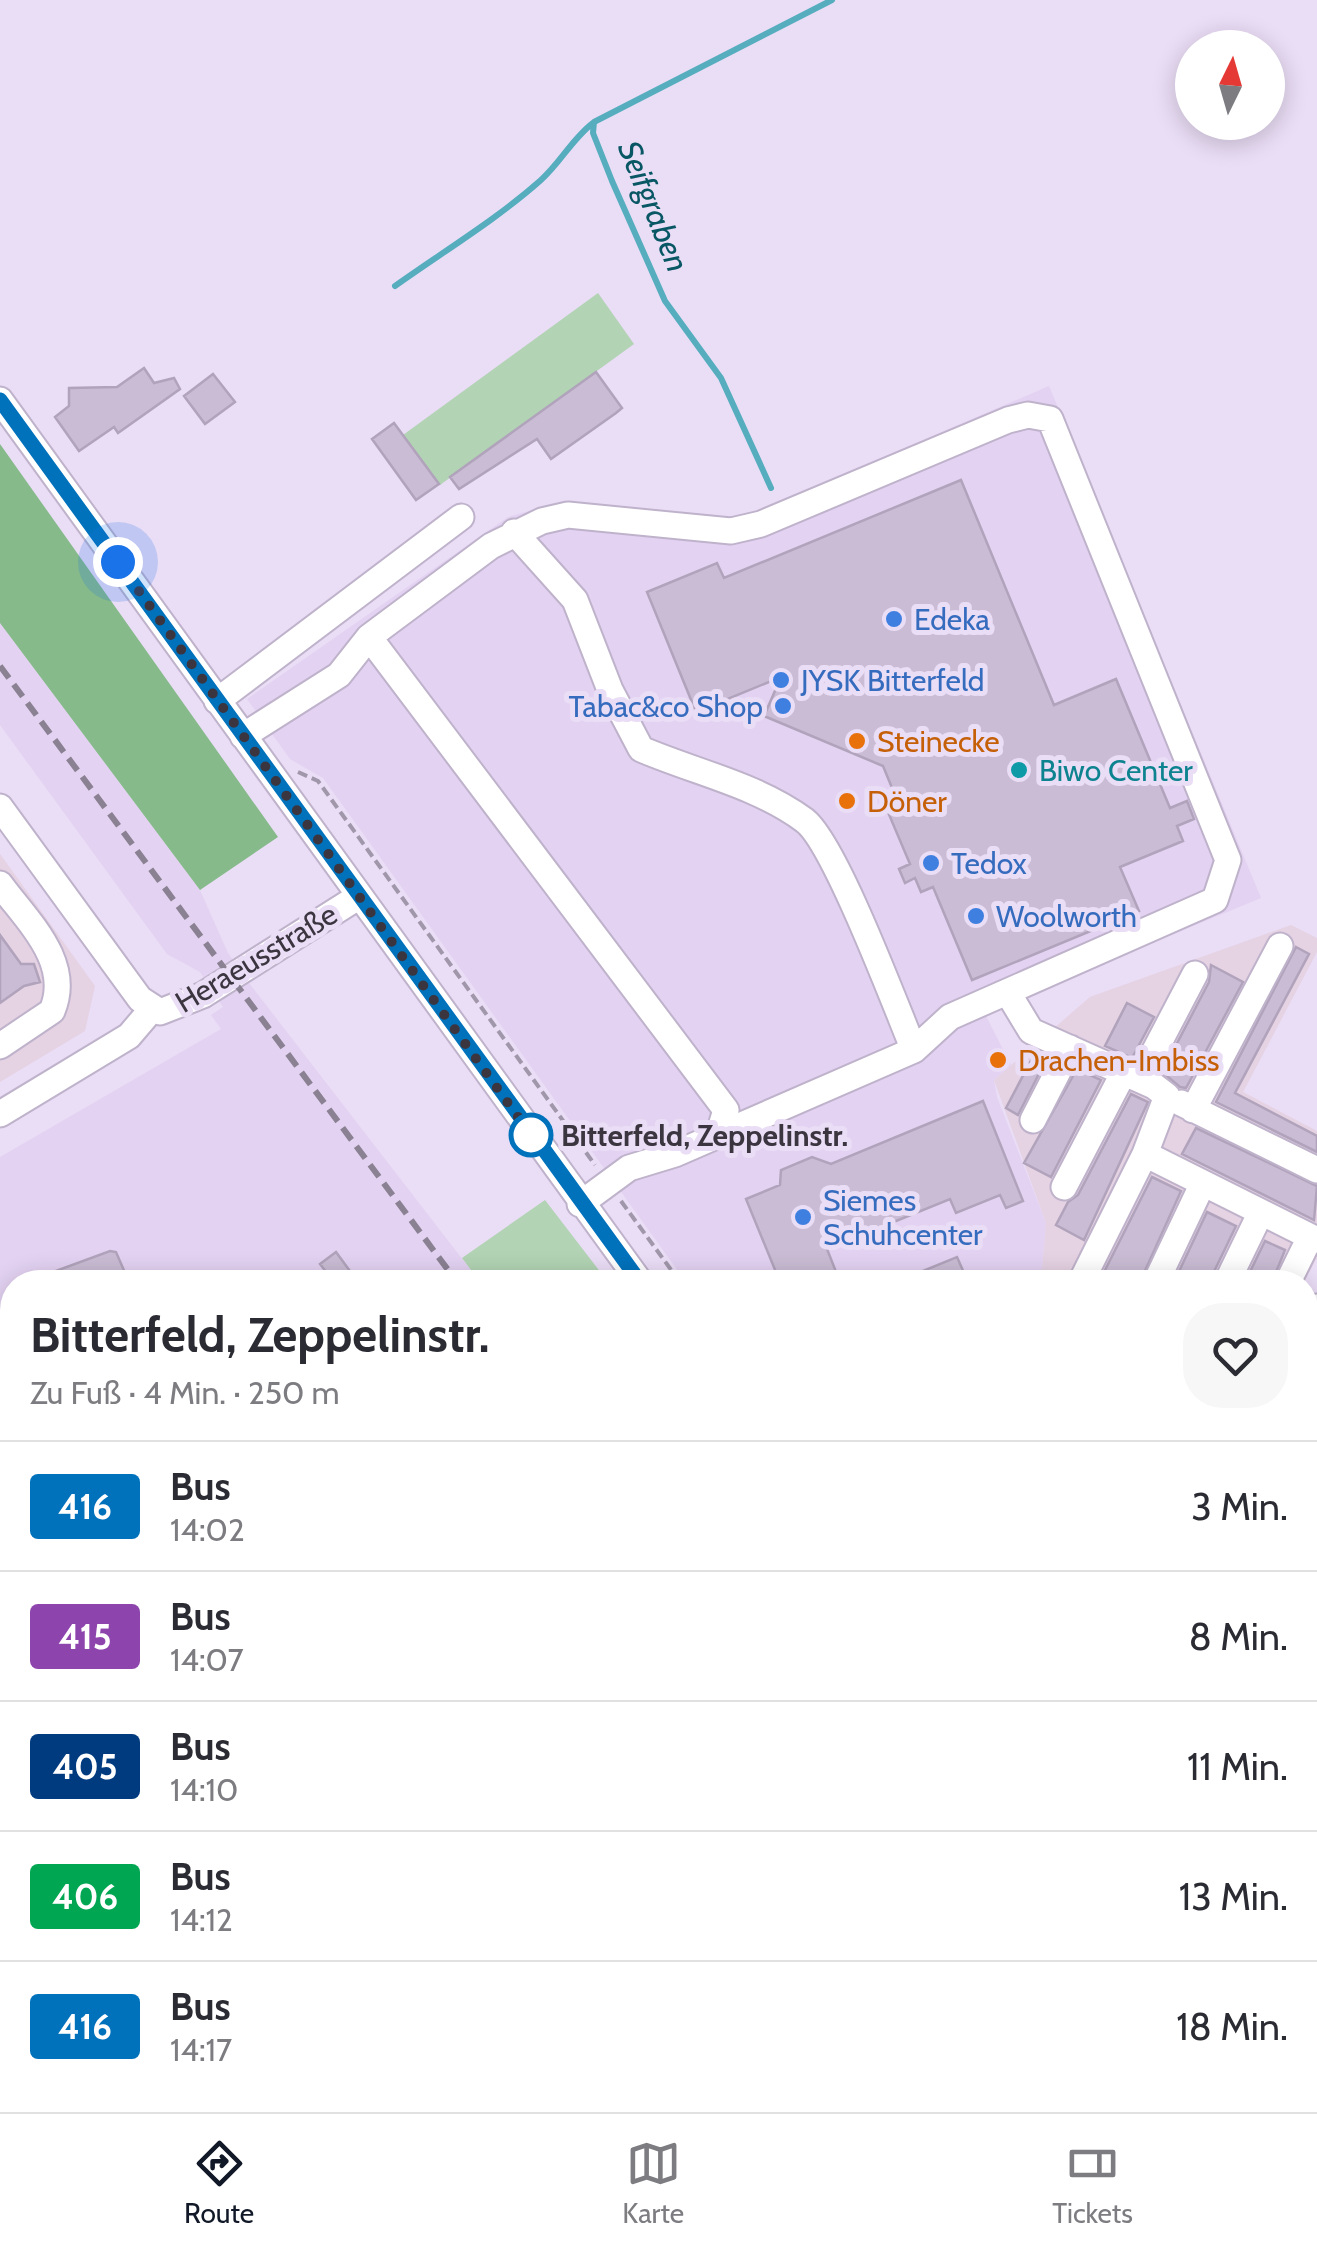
<!DOCTYPE html>
<html lang="de">
<meta charset="utf-8">
<style>
:root{--surface:#fff;--page:#f7f7f7;--text:#2b2b33;--muted:#7c7c81;--line:#e1e1e2;--accent:#111827}
body{margin:0;font-family:Cabin,sans-serif;background:var(--page);color:var(--text);height:100vh;display:flex;flex-direction:column;font-size:38px;white-space:nowrap}
*{box-sizing:border-box;margin:0}
p{font-size:32px;color:var(--muted)}
.icon{flex:none;width:55px;height:55px;fill:none;stroke:currentColor;stroke-width:2;stroke-linecap:round;stroke-linejoin:round}
.map{position:relative;flex:1;overflow:hidden}
.sheet{position:absolute;left:0px;top:1270px;width:1318px;height:842px;display:flex;flex-direction:column;background:var(--surface);border-radius:40px 40px 0 0;box-shadow:0 5px 25px #0003}
.sheet>*{flex:none}
.badge{padding:0 20px;border-radius:8px;font-size:35px;line-height:65px}
.needle{width:65px;rotate:5deg}
.fabs{position:absolute;left:1175px;top:30px;display:grid;gap:20px}
.fabs a{display:grid;place-items:center;width:110px;height:110px;border-radius:50%;background:var(--surface);box-shadow:0 5px 25px #0003;font-size:50px}
.you{position:absolute;width:50px;height:50px;margin:-25px;border:8px solid #fff;border-radius:50%;background:#1a73e8;box-shadow:0 0 0 15px #1a73e833}
.map>.badge{position:absolute;translate:-50% -50%;box-shadow:0 0 0 5px #fff}
.round{display:grid;place-items:center;flex:none;width:105px;height:105px;border-radius:40px;background:var(--page)}
.overview{display:flex;align-items:center;justify-content:space-between;height:170px;padding:0 30px}
h1{font-size:48px;font-weight:800;line-height:75px}
ul{padding:0;list-style:none}
li{display:flex;align-items:center;gap:30px;height:130px;padding:0 30px;border-top:2px solid var(--line)}
li div{flex:1}
li b{display:block;font-size:38px}
li em{font-style:normal}
li .badge{min-width:110px;font-weight:700;text-align:center}
.dock{display:flex;justify-content:space-around;align-items:center;height:140px;border-top:2px solid var(--line);background:var(--surface);font-size:28px;color:var(--muted)}
.dock a{display:grid;justify-items:center;gap:5px}
.dock .current{color:var(--accent)}
.map>svg:first-child{display:block}
.built{fill:#e3d2f2}
.industrial{fill:#e5d2e3}
.green{fill:#b2d3b4}
.forest{fill:#86ba8a}
.lines{fill:none;stroke-linecap:round;stroke-linejoin:round}
.stream{stroke:#55adbe;stroke-width:6}
.building{fill:#c9bcd4;stroke:#b0a3bb;stroke-width:2.5}
.minor-casing{stroke:#bfb2cb;stroke-width:29}
.path{stroke:#a197aa;stroke-width:4;stroke-dasharray:10 5;stroke-linecap:butt}
.minor{stroke:#fff;stroke-width:25}
.rail{stroke:#8a8192;stroke-width:6;stroke-dasharray:15 8;stroke-linecap:butt}
.line-casing{stroke:#fff;stroke-width:22}
.line{stroke:#0072bc;stroke-width:15}
.walk{stroke:#3a353f;stroke-width:10;stroke-dasharray:0 18}
.shop-dot{fill:#3f7fe0;stroke:#eaddf6;stroke-width:4}
.food-dot{fill:#e8710a;stroke:#eaddf6;stroke-width:4}
.culture-dot{fill:#0f9aa8;stroke:#eaddf6;stroke-width:4}
.stop-dot{fill:#fff;stroke:#0072bc;stroke-width:5}
.labels{text-anchor:middle;dominant-baseline:central;stroke-width:10;stroke-linejoin:round;paint-order:stroke}
.shop-label{font-size:30px;fill:#366cbe;stroke:#eaddf6;text-anchor:start}
.food-label{font-size:30px;fill:#c56008;stroke:#eaddf6;text-anchor:start}
.culture-label{font-size:30px;fill:#0d838f;stroke:#eaddf6;text-anchor:start}
.street-label{font-size:30px;fill:#3a353f;stroke:#eaddf6}
.stop-label{font-size:30px;font-weight:bold;fill:#3a353f;stroke:#eaddf6;text-anchor:start}
.water-label{font-size:32px;font-style:italic;fill:#095764;stroke:#eaddf6}
</style>
<div class="map">
<svg width="1317" height="2112" viewBox="0 0 1317 2112">
<rect width="100%" height="100%" fill="#eaddf6"/>
<path class="built" d="M1049,386l212,512 -277,114 27,53 -17,15 3,17 49,126 -5,59h-355l-363,-504 -33,-19 -43,-60 261,-182 45,-13 188,14z
M0,623l200,267 28,63 21,30 231,299h-468v81l-12,-23v-183l221,-128 -10,-14 12,-8 -23,-35 -33,-18 -167,-229z
M284,2100h96l40,12h-110z
M679,2100h407l9,12h-413l3,-4z"/>
<path class="industrial" d="M0,854l95,132 -10,45 -85,51z
M1291,925l26,13v14l-74,140 74,39v127l-13,24h-263l5,-59 -52,-143 96,-83z
M0,1356l12,24v720h220l20,12h-252z"/>
<path class="green" d="M598,293l36,51 -194,141 -37,-50z
M545,1200l63,82h-128l-18,-24z
M1305,2034l12,13v65h-222l-9,-12h219z"/>
<path class="forest" d="M0,444l278,393 -78,53 -200,-267z
M1305,1641l12,13v242l-12,-11z"/>
<g class="lines">
<path class="stream" d="M395,286c49,-35 101,-66 146,-106 20,-18 31,-41 52,-57
M771,488l-50,-110 -56,-77 -53,-120 -19,-48 1,-11 238,-122"/>
</g>
<path class="building" d="M144,368l10,15 20,-5 6,11 -62,44 -4,-6 -35,24 -24,-34 14,-11v-18l48,-1z
M596,372l26,36 -6,5 -65,46 -14,-20 -78,50 -9,-12z
M213,374l22,28 -30,22 -21,-28z
M394,423l45,61 -23,16 -44,-61z
M961,480l93,225 62,-26 54,129 17,-7 7,18 -17,7 6,15 -63,26 19,44 -167,69 -39,-93 -12,5 -6,-14 -10,5 -6,-14 11,-5 -25,-59 12,-5 -14,-34 -119,-50 17,-39 -85,35 -49,-120 70,-29 7,15z
M0,935l21,29h13l6,18 -16,4 -24,17z
M1296,947l13,7 -74,139 82,43v16l-101,-50z
M1211,965l32,17 -57,106 -6,-1 -18,-15 47,-90z
M1127,1003l27,14 -22,41 -27,-12z
M1036,1051l12,5 -30,59 -12,-7z
M1077,1069l24,11 -50,97 -27,-14z
M1131,1094l17,8 -64,138 -28,-15 12,-23 10,-7z
M983,1101l40,100 -17,7 -6,-13 -44,18 -6,-14 -123,50 13,33h-60l-34,-83 34,-14 1,-15 31,-13 19,7z
M1196,1128l121,58 -3,34 -132,-66z
M1152,1177l29,14 -41,91h-41z
M1207,1212l29,14 -27,56h-35z
M1265,1241l20,9 -13,32h-27z
M110,1251l6,1 13,30h-103z
M336,1252l22,30h-24l-14,-18z
M957,1257l11,25h-72z"/>
<g class="lines">
<g class="minor-casing">
<path id="minor" d="M0,400l640,882
M514,532l61,68 35,90 31,59c53,23 116,36 163,71 30,21 92,187 110,230
M369,637l357,473 -7,23
M217,701l244,-184
M243,736l96,-61 30,-38 122,-91 51,-25 26,-6 163,16 30,-7 247,-104 20,-5 22,4 178,441 -13,40 -265,117 -36,33 -239,104 -46,14 -49,36
M0,807l140,192 20,13 43,-17 155,-98
M0,884c27,37 73,78 52,127l-52,35
M1008,993l23,38 123,55 13,10 -22,58
M1140,1079l55,-105
M1181,1103l136,67
M1193,1110l87,-164
M0,1114l129,-78 23,-27
M1033,1120l37,-72
M1064,1187l60,-115
M1081,1282l64,-128 172,86
M1156,1282l47,-99
M1227,1282l34,-70
M1288,1282l22,-45
M0,1324l12,20
M1305,1332l12,-25
M1305,1613l12,12
M1305,1906l12,10
M1305,1999l12,13
M0,2054l12,-2
M169,2100l3,12"/>
</g>
<path class="path" d="M298,772l20,9 277,384
M621,1201l59,81
M1305,2065l12,-13
M397,2100l2,12
M1215,2100l11,12
M1262,2112l11,-12"/>
<use href="#minor" class="minor"/>
<path class="rail" d="M0,666l457,616
M1046,2100l9,12"/>
</g>
<g class="lines">
<g class="line-casing">
<path id="line" d="M0,400l640,882"/>
</g>
<use href="#line" class="line"/>
<path class="walk" d="M118,562l413,573"/>
</g>
<g class="shop-dot">
<circle cx="894" cy="619" r="10"/>
<circle cx="781" cy="680" r="10"/>
<circle cx="783" cy="706" r="10"/>
<circle cx="931" cy="863" r="10"/>
<circle cx="976" cy="916" r="10"/>
<circle cx="803" cy="1217" r="10"/>
</g>
<g class="food-dot">
<circle cx="857" cy="741" r="10"/>
<circle cx="847" cy="801" r="10"/>
<circle cx="998" cy="1060" r="10"/>
</g>
<circle class="culture-dot" cx="1019" cy="770" r="10"/>
<circle class="stop-dot" cx="531" cy="1135" r="20"/>
<g class="labels">
<g class="shop-label">
<text x="914" y="619">Edeka</text>
<text x="801" y="680">JYSK Bitterfeld</text>
<text x="763" y="706" text-anchor="end">Tabac&amp;co Shop</text>
<text x="951" y="863">Tedox</text>
<text x="996" y="916">Woolworth</text>
<text x="823" y="1200">Siemes<tspan x="823" dy="34">Schuhcenter</tspan></text>
</g>
<g class="food-label">
<text x="877" y="741">Steinecke</text>
<text x="867" y="801">Döner</text>
<text x="1018" y="1060">Drachen-Imbiss</text>
</g>
<g class="culture-label">
<text x="1039" y="770">Biwo Center</text>
</g>
<g class="street-label">
<text transform="translate(256 958) rotate(-31)">Heraeusstraße</text>
</g>
<g class="stop-label">
<text x="561" y="1135">Bitterfeld, Zeppelinstr.</text>
</g>
<g class="water-label">
<text transform="translate(654 206) rotate(68)">Seifgraben</text>
</g>
</g>
</svg>
<div class="fabs">
<a><svg class="needle" viewBox="-14 -14 28 28"><path d="M0-13l5 13h-10z" fill="#e53935"/><path d="M0 13l5-13h-10z" fill="#7c7c81"/></svg></a>
</div>
<div class="you" style="left:118px;top:562px"></div>
<section class="sheet">
<div class="overview"><div><h1>Bitterfeld, Zeppelinstr.</h1><p>Zu Fuß · 4 Min. · 250 m</p></div><a class="round"><svg class="icon" aria-label="heart" viewBox="0 0 24 24"><path d="M12 20l-8-8c-3-5 5-10 8-4 3-6 11-1 8 4z"/></svg></a></div>
<ul>
<li><span class="badge" style="background:#0072bc;color:#fff">416</span><div><b>Bus</b><p>14:02</p></div><em>3 Min.</em></li>
<li><span class="badge" style="background:#8e44ad;color:#fff">415</span><div><b>Bus</b><p>14:07</p></div><em>8 Min.</em></li>
<li><span class="badge" style="background:#003b80;color:#fff">405</span><div><b>Bus</b><p>14:10</p></div><em>11 Min.</em></li>
<li><span class="badge" style="background:#00a651;color:#fff">406</span><div><b>Bus</b><p>14:12</p></div><em>13 Min.</em></li>
<li><span class="badge" style="background:#0072bc;color:#fff">416</span><div><b>Bus</b><p>14:17</p></div><em>18 Min.</em></li>
</ul>
</section>
</div>
<nav class="dock">
<a class="current"><svg class="icon" aria-label="directions" viewBox="0 0 24 24"><path d="M12 3l9 9-9 9-9-9zM9 14v-3h6M13 9l2 2-2 2"/></svg>Route</a>
<a><svg class="icon" aria-label="map" viewBox="0 0 24 24"><path d="M3 6l6-2 6 2 6-2v14l-6 2-6-2-6 2zM9 4v14M15 6v14"/></svg>Karte</a>
<a><svg class="icon" aria-label="tickets" viewBox="0 0 24 24"><path d="M3 7h18v10H3zM15 7v10"/></svg>Tickets</a>
</nav>
